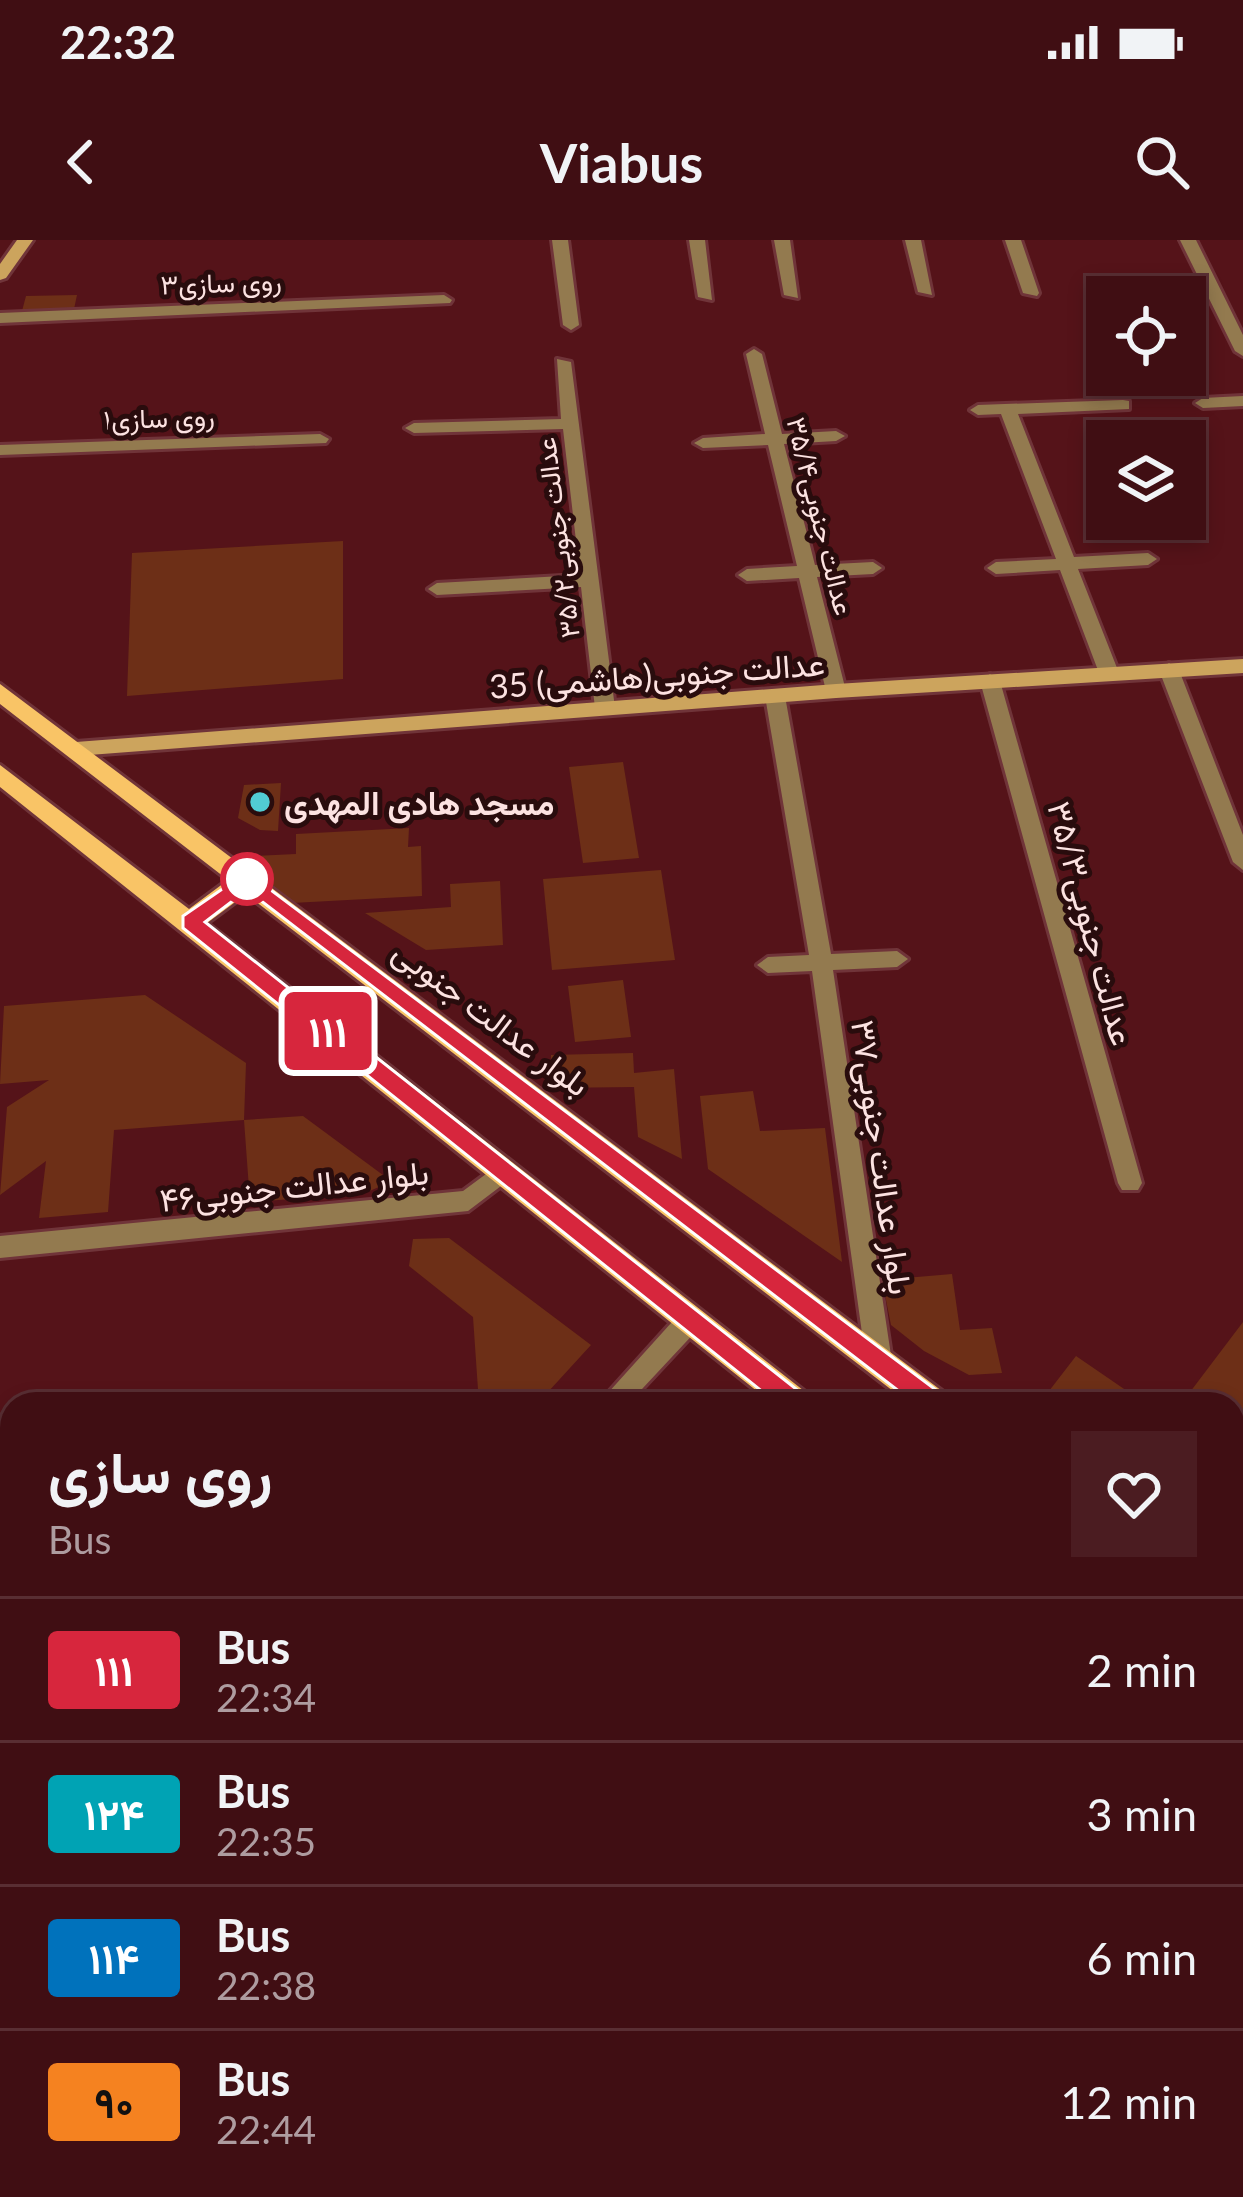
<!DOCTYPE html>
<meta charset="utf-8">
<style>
:root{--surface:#400e13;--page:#4b1c21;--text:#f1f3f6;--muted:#ae9ca0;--line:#592e33}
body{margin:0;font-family:Lato,Vazirmatn,sans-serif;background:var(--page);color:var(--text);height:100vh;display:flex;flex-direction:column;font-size:45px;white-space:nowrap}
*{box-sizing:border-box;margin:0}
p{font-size:39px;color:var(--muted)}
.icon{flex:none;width:66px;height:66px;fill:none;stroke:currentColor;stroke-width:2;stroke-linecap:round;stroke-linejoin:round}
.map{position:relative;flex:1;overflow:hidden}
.panel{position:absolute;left:0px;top:1152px;width:1245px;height:807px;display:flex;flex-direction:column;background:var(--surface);border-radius:36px 36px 0 0;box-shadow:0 6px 18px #0003,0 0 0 3px var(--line)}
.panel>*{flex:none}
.badge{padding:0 24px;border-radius:9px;font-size:42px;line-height:78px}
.controls{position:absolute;left:1086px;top:36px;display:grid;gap:24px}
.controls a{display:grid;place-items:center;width:120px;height:120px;border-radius:0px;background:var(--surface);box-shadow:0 6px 18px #0003,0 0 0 3px var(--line);font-size:60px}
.map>.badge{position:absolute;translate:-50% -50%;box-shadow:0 0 0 6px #fff}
.round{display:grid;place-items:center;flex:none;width:126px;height:126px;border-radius:0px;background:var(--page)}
.summary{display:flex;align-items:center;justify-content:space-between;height:204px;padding:0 48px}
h1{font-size:57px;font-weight:700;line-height:90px}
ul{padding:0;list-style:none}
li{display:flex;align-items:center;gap:36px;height:144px;padding:0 48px;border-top:3px solid var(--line)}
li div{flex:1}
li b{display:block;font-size:45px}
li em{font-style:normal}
li .badge{min-width:132px;font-weight:700;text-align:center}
.status{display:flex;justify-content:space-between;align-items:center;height:84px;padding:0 60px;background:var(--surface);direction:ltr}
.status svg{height:33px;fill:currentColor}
header{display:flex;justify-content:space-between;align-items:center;height:156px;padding:0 48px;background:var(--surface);font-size:54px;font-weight:700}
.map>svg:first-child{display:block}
.building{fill:#6d2f17}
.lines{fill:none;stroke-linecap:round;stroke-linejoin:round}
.street-casing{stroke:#703439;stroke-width:6}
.secondary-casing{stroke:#703439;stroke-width:6}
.primary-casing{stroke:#703439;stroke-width:6}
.street{fill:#937a4f;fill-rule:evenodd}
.secondary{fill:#cca45d;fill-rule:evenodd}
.primary{fill:#f9c466;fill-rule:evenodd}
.line{fill:#d7263d;stroke:#fff;stroke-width:3}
.poi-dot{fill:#51ccd3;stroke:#290c0d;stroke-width:4.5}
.stop-dot{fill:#fff;stroke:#d7263d;stroke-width:6}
.labels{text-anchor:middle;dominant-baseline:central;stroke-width:10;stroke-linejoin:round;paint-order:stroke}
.far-street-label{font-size:27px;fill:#fce2e1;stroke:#290c0d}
.street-label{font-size:33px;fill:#fce2e1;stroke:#290c0d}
.poi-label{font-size:33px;font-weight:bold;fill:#fce2e1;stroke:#290c0d;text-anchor:start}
</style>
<div class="status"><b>22:32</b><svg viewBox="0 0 49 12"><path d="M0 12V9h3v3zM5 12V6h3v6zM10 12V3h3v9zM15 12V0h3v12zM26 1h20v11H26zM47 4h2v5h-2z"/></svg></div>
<header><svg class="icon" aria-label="back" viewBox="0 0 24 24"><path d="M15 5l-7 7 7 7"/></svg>Viabus<svg class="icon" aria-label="search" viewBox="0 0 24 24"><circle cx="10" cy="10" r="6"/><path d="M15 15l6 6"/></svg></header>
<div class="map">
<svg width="1243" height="1957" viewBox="0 0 1243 1957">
<rect width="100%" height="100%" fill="#551319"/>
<path class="building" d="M77,55l-3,14 -52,2 4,-15z
M343,301v138l-216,17 5,-143z
M623,522l16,96 -56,5 -14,-96z
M281,543l-3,48 -18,-1 -22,-12 6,-33z
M409,588l-1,19 13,-1 1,50 -130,7 -56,-46 60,-3v-20z
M661,630l14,90 -123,10 -9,-91z
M500,641l3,64 -77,5 -61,-37 86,-6 -1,-23z
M623,740l8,57 -56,5 -7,-56z
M145,755l101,68 -2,57 -130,10 -6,82 -69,6 7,-57 -46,34 7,-88 42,-27 -49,4 4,-78z
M633,813l1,20 40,-4 8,90 -44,-22 -4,-50 -84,1 1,-33z
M753,851l7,40 65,-3 17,134 -134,-93 -8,-73z
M303,876l84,62 -6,8 -18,8 -113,8 -6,-82z
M449,998l142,107 -54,59h-58l-6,-87 -64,-51 4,-27z
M952,1034l8,56 32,-2 10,45 -33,2 -45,-24 -33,-26 -9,-45z
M1243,1082v229l-10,-7v-140h-52z
M1076,1116l70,48h-107z"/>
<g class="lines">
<g class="street-casing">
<path id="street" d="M552,0h16l11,85 -8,5 -8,-5z
M689,0h16l7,60 -14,-3z
M774,0h16l8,58 -14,-3z
M905,0h16l11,55 -14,-3z
M1005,0h16l18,53 -2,3 -14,-3z
M1180,0h16l47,95v21l-8,-5z
M444,55l8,5 -2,3 -450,20v-10z
M754,109l8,5 20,80 54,-3 9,5 -9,5 -52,3 31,121 58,-3 9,6 -9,6 -56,3 29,114 -10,7 -10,-7 -27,-113 -52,3 -9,-6 9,-6 50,-3 -29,-121 -65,3 -9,-5 9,-5 62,-4 -19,-80z
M557,119l14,3 44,346 -10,7 -10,-7 -14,-121 -144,8 -9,-6 9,-6 143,-8 -17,-146 -149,4 -9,-5 9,-5 147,-4z
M1243,156v10l-40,2 -8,-5 8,-5z
M1123,160l6,1v8l-111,5 56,143 74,-4 9,6 -9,6 -70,4 41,104 -10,7 -10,-7 -39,-103 -64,4 -9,-6 9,-6 60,-3 -55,-145 -23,1 -8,-5 8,-5z
M320,194l9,5 -3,4 -326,12v-10z
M1169,423l10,7 64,165v35l-10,-8 -74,-192z
M990,434l10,7 142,502 -4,7h-16l-4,-7 -138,-502z
M775,449l10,7 46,258 66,-3 11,8 -11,8 -64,3 59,392 -4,8 -9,3 -9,-3 -4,-8 -54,-391 -44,2 -11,-8 11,-8 41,-2 -44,-259z
M505,920l8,3 4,7 -4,7 -45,34 -468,47v-22l463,-45z
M690,1069l9,3 3,8 -3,8 -71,76h-30l83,-92z
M12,1477v28l-12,1v-28z
M12,1820v38l-12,6v-38z
M1243,1857v44l-10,4v-44z
M523,1947h36l-4,10h-36z
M1179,1947h34l-4,10h-34z"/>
</g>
<g class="secondary-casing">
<path id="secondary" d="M17,0h16l-27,38 -6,2v-16z
M1243,419v14l-407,25 -760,58 -10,-7 10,-7 760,-58z"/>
</g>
<g class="primary-casing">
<path id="primary" d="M0,444l946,710 5,10h-41l-664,-510 -39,29 601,471 5,10h-40l-773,-617v-22l189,144 39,-29 -228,-176z
M1233,1371l10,4v37l-10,-4z
M1233,1489l10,4v40l-10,-4z"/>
</g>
<use href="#street" class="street"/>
<use href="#secondary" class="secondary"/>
<use href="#primary" class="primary"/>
</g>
<path class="line" d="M247,632l697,524 3,8 -3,8h-18l-679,-522 -42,32 600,474 4,8 -4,8h-17l-605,-484v-12z"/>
<circle class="poi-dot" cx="260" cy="562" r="12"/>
<circle class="stop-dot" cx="247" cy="639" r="24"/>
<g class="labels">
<g class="far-street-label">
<text transform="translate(221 42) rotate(-2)">روی سازی۳</text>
<text transform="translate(159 177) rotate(-2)">روی سازی۱</text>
<text transform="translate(821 276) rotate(76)">عدالت جنوبی۳۵/۴</text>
<text transform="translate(557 298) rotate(-97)">عدالت جنوبی۳۵/۲</text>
</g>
<g class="street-label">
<text transform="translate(657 434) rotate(-4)">35 عدالت جنوبی(هاشمی)</text>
<text transform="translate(1092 683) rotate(75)">عدالت جنوبی۳۵/۳</text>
<text transform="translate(492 777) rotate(37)">بلوار عدالت جنوبی</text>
<text transform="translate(883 917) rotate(82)">بلوار عدالت جنوبی۳۷</text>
<text transform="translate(294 945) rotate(-6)">بلوار عدالت جنوبی۴۶</text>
</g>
<g class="poi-label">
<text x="284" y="562">مسجد هادی المهدی</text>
</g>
</g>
</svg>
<div class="controls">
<a><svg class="icon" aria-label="locate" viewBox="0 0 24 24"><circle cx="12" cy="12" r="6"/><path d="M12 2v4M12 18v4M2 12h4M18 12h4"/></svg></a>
<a><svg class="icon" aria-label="layers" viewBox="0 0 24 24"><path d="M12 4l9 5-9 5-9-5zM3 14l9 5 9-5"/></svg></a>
</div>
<b class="badge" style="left:328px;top:791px;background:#d7263d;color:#fff">۱۱۱</b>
<section class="panel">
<div class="summary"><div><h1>روی سازی</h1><p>Bus</p></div><a class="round"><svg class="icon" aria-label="heart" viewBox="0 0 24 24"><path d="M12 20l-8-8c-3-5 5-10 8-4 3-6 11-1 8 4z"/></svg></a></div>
<ul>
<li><span class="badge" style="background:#d7263d;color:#fff">۱۱۱</span><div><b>Bus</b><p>22:34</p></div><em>2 min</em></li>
<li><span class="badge" style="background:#00a3b4;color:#fff">۱۲۴</span><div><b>Bus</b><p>22:35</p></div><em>3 min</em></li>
<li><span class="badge" style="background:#0072bc;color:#fff">۱۱۴</span><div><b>Bus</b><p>22:38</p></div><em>6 min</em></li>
<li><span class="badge" style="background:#f58220;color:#111">۹۰</span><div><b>Bus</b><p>22:44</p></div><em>12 min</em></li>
</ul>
</section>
</div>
